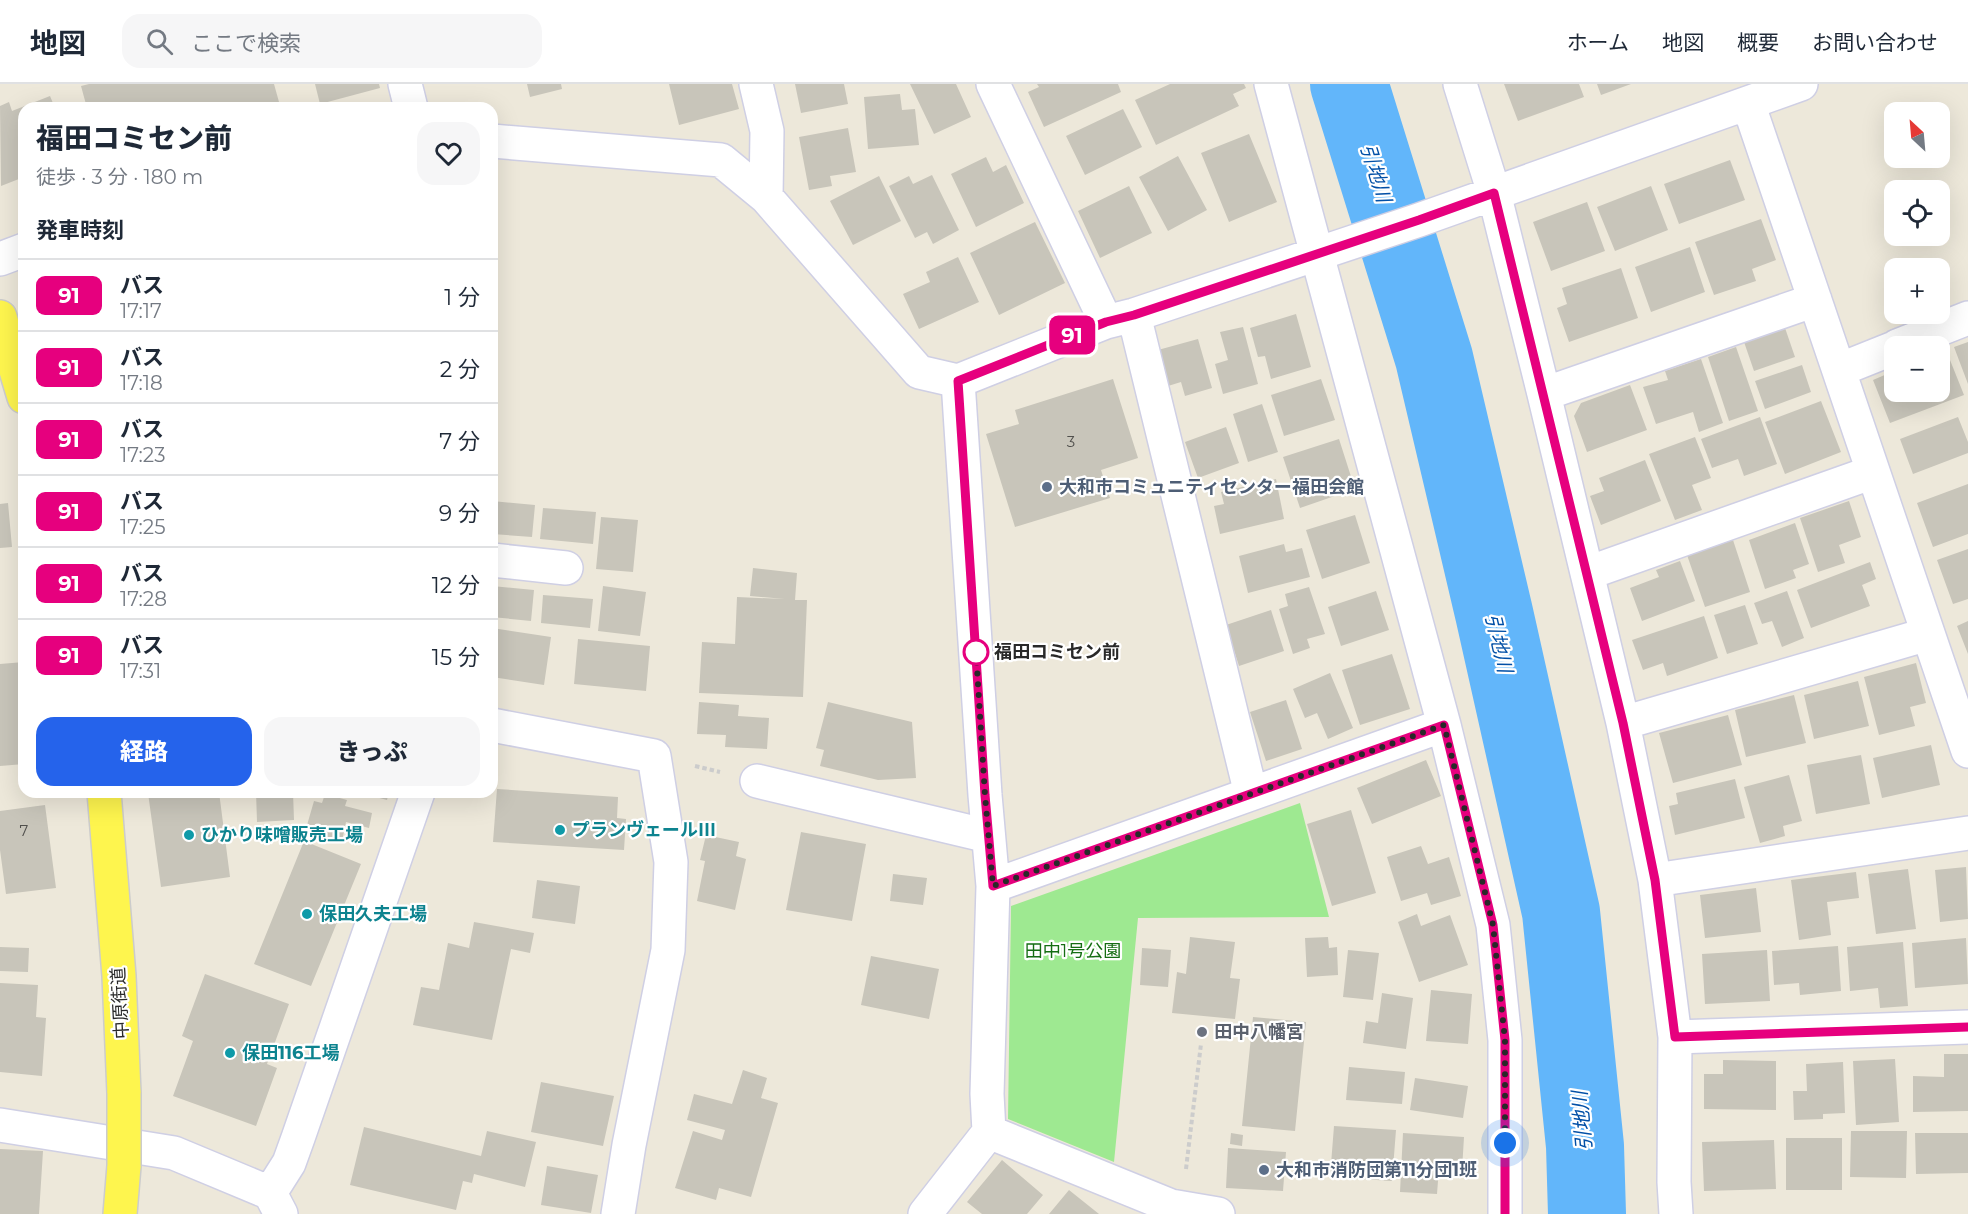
<!DOCTYPE html>
<html lang="ja">
<meta charset="utf-8">
<style>
:root{--surface:#fff;--page:#f6f6f7;--text:#1f2937;--muted:#747a83;--line:#e0e1e3;--accent:#2563eb}
body{margin:0;font-family:Montserrat,"Noto Sans JP",sans-serif;background:var(--page);color:var(--text);height:100vh;display:flex;flex-direction:column;font-size:22px;white-space:nowrap}
*{box-sizing:border-box;margin:0}
p{font-size:20px;color:var(--muted)}
.icon{flex:none;width:33px;height:33px;fill:none;stroke:currentColor;stroke-width:2;stroke-linecap:round;stroke-linejoin:round}
.map{position:relative;flex:1;overflow:hidden}
.drawer{position:absolute;left:18px;top:18px;width:480px;height:696px;display:flex;flex-direction:column;background:var(--surface);border-radius:18px;box-shadow:0 6px 24px #0002}
.drawer>*{flex:none}
.badge{padding:0 12px;border-radius:9px;font-size:21px;line-height:39px}
.needle{width:39px;rotate:334deg}
.buttons{position:absolute;left:1884px;top:18px;display:grid;gap:12px}
.buttons a{display:grid;place-items:center;width:66px;height:66px;border-radius:12px;background:var(--surface);box-shadow:0 6px 24px #0002;font-size:30px}
.you{position:absolute;width:30px;height:30px;margin:-15px;border:4px solid #fff;border-radius:50%;background:#1a73e8;box-shadow:0 0 0 9px #1a73e833}
.map>.badge{position:absolute;translate:-50% -50%;box-shadow:0 0 0 3px #fff}
h2{padding:0 18px;font-size:22px;line-height:54px}
.round{display:grid;place-items:center;flex:none;width:63px;height:63px;border-radius:18px;background:var(--page)}
.head{display:flex;align-items:center;justify-content:space-between;height:102px;padding:0 18px}
h1{font-size:28px;font-weight:800;line-height:45px}
.cta{display:flex;gap:12px;margin-top:auto;padding:12px 18px}
.cta a{flex:1;height:69px;border-radius:18px;background:var(--accent);color:#fff;font-size:24px;font-weight:800;line-height:69px;text-align:center}
.cta a+a{background:var(--page);color:var(--text)}
ul{padding:0;list-style:none}
li{display:flex;align-items:center;gap:18px;height:72px;padding:0 18px;border-top:2px solid var(--line)}
li div{flex:1}
li b{display:block;font-size:22px}
li em{font-style:normal}
li .badge{min-width:66px;font-weight:700;text-align:center}
header{display:flex;align-items:center;gap:36px;box-sizing:border-box;height:84px;padding:0 30px;background:var(--surface);border-bottom:2px solid var(--line)}
header strong{font-size:28px}
nav{display:flex;gap:33px;margin-inline-start:auto;font-size:21px}
.search{width:420px;height:54px;background:var(--page);display:flex;align-items:center;gap:15px;box-sizing:border-box;padding:0 21px;border-radius:18px;color:var(--muted);font-size:22px}
.map>svg:first-child{display:block}
.green{fill:#9ee991}
.lines{fill:none;stroke-linecap:round;stroke-linejoin:round}
.river{stroke:#62b6fa;stroke-width:78}
.building{fill:#c8c5ba}
.minor-casing{stroke:#cfcfe4;stroke-width:36}
.major-casing{stroke:#ccc;stroke-width:36}
.path{stroke:#ccc;stroke-width:4;stroke-dasharray:4.5 3;stroke-linecap:butt}
.minor{stroke:#fff;stroke-width:33}
.major{stroke:#fef54e;stroke-width:33}
.major-bridge-casing{stroke:#ccc;stroke-width:36;stroke-linecap:butt}
.major-bridge{stroke:#fef54e;stroke-width:33}
.line-casing{stroke:#fff;stroke-width:14}
.line{stroke:#e6007e;stroke-width:9}
.walk{stroke:#292929;stroke-width:6;stroke-dasharray:0 10.8}
.service-dot{fill:#5c6f8a;stroke:#fff;stroke-width:2}
.stop-dot{fill:#fff;stroke:#e6007e;stroke-width:3}
.culture-dot{fill:#0f9aa8;stroke:#fff;stroke-width:2}
.worship-dot{fill:#6b7280;stroke:#fff;stroke-width:2}
.labels{text-anchor:middle;dominant-baseline:central;stroke-width:4.5;stroke-linejoin:round;paint-order:stroke}
.number-label{font-size:15px;fill:#51504d}
.service-label{font-size:18px;font-weight:bold;fill:#4e5e75;stroke:#fff;text-anchor:start}
.stop-label{font-size:18px;font-weight:bold;fill:#292929;stroke:#fff;text-anchor:start}
.culture-label{font-size:18px;font-weight:bold;fill:#0d838f;stroke:#fff;text-anchor:start}
.park-label{font-size:18px;fill:#156d13;stroke:#fff}
.street-label{font-size:18px;fill:#292929;stroke:#fff}
.worship-label{font-size:18px;font-weight:bold;fill:#5b616d;stroke:#fff;text-anchor:start}
.water-label{font-size:20px;font-style:italic;fill:#014fa6;stroke:#fff}
</style>
<header>
<strong>地図</strong>
<div class="search"><svg class="icon" aria-label="search" viewBox="0 0 24 24"><circle cx="10" cy="10" r="6"/><path d="M15 15l6 6"/></svg>ここで検索</div>
<nav><a>ホーム</a><a>地図</a><a>概要</a><a>お問い合わせ</a></nav>
</header>
<div class="map">
<svg width="1968" height="1130" viewBox="0 0 1968 1130">
<rect width="100%" height="100%" fill="#ede8da"/>
<path class="green" d="M1300,719l29,114 -191,1 -24,244 -106,-43 3,-213z"/>
<g class="lines">
<path class="river" d="M1349,0l85,274 60,255 67,299 24,234 2,68"/>
</g>
<path class="building" d="M89,0h185l5,18 -23,6h-169l-6,-22z
M315,0h64l1,4 -60,16z
M527,0h34l1,5 -32,8z
M669,0h63l7,25 -60,16z
M795,0h49l4,20 -47,9z
M910,0h46l15,33 -37,17z
M1037,0h81l3,8 -77,35 -16,-35 11,-5z
M1170,0h74l2,4 -13,6 6,12 -83,39 -21,-45z
M1504,0h75l5,13 -66,24z
M1597,0h34l-30,11z
M900,10l2,16 13,-1 4,36 -51,4 -4,-52z
M50,12l5,12h-31v69l-23,9 -1,-80 9,-4 3,9z
M1123,25l19,38 -57,28 -19,-39z
M848,44l8,44 -26,4 2,10 -23,4 -10,-53z
M1249,50l28,68 -48,20 -28,-69z
M1178,72l29,54 -39,21 -29,-54z
M986,73l7,15 13,-7 18,38 -48,24 -25,-53z
M1730,76l15,40 -66,24 -15,-40z
M932,91l27,55 -26,14 -6,-12 -12,6 -26,-52 20,-10 4,8z
M879,92l22,45 -48,24 -23,-44z
M1129,102l23,47 -52,25 -22,-47z
M1651,102l17,44 -53,21 -18,-44z
M1587,118l18,49 -54,20 -18,-49z
M1761,135l15,41 -24,9 4,12 -42,14 -19,-53z
M1035,138l30,61 -66,32 -29,-62z
M1690,163l15,45 -54,20 -16,-45z
M958,173l21,45 -60,27 -16,-35 27,-12 -4,-10z
M1621,184l17,50 -69,24 -12,-34 10,-4 -5,-16z
M1296,230l15,53 -40,12 -6,-23 -7,1 -8,-29z
M1784,241l11,32 -41,14 -11,-32z
M1243,243l15,57 -35,10 -8,-30 13,-4 -8,-28z
M1198,255l14,49 -27,8 -4,-14 -13,4 -10,-36z
M1968,258v42l-14,-37z
M1736,263l22,64 -29,10 -21,-64z
M1946,266l18,45 -74,28 -17,-43 21,-9v21h46v-39z
M1701,275l22,64 -24,9 -6,-20 -37,12 -13,-37 25,-7 -3,-9z
M1802,281l9,27 -46,17 -10,-28z
M1113,295l25,79 -37,12 9,28 -95,29 -29,-93 33,-10 -4,-14z
M1321,295l14,41 -51,16 -13,-41z
M1630,301l17,45 -60,22 -13,-36 7,-13z
M1821,317l20,51 -56,22 -20,-52z
M1262,320l16,48 -30,10 -15,-48z
M1760,333l17,47 -33,12 -6,-17 -26,9 -11,-29z
M1958,333l10,25v11l-55,21 -13,-35z
M1226,343l13,36 -41,15 -13,-36z
M1695,353l16,41 -19,7 10,25 -27,10 -26,-66z
M1339,355l16,50 -55,19 -17,-51z
M1645,376l16,41 -60,24 -11,-29 14,-5 -5,-13z
M1276,395l8,40 -64,15 -6,-28 10,-2 -3,-12z
M1968,400v50l-35,13 -16,-44z
M492,417l43,4 -3,32 -40,-3z
M1849,417l12,36 -22,8 6,18 -27,9 -18,-54z
M8,419l4,44 -12,1v-44z
M543,424l53,4 -3,32 -53,-5z
M1355,431l15,48 -48,16 -16,-49z
M601,433l37,3 -5,52 -37,-3z
M1795,439l14,41 -16,6 3,8 -31,11 -16,-49z
M1733,456l17,52 -45,15 -18,-52z
M1284,460l2,8 16,-4 8,29 -62,16 -9,-37z
M1968,465v50l-15,5 -16,-44z
M1680,477l15,40 -53,20 -12,-33 29,-11 -3,-7z
M1870,478l6,17 -14,6 8,21 -59,22 -14,-38z
M753,484l44,5 -2,27h12l-4,97 -104,-4 3,-51 33,2 2,-47 48,2 -35,-3z
M492,502l42,4 -3,31 -39,-4z
M603,502l43,6 -6,44 -42,-5z
M1309,503l16,47 -18,5 3,9 -17,6 -14,-45 9,-3 -3,-12z
M1376,507l13,39 -48,16 -13,-39z
M1787,507l17,47 -22,9 -10,-26 -10,3 -8,-21z
M543,511l50,4 -3,29 -49,-5z
M1745,521l13,39 -31,10 -13,-39z
M1271,526l13,41 -45,15 -13,-41z
M1704,532l14,42 -51,18 -4,-13 -20,7 -11,-30z
M1968,537v33l-11,-28z
M492,544l59,9 -7,48 -52,-8z
M578,555l72,7 -4,45 -72,-7z
M1392,570l18,55 -50,16 -18,-55z
M24,578v102l-24,2v-102z
M1916,579l10,40 -16,4 5,19 -36,9 -15,-58z
M1330,589l23,55 -25,11 -11,-26 -12,5 -12,-29z
M1858,597l11,45 -55,13 -10,-44z
M1794,611l12,48 -60,14 -11,-47z
M1286,616l16,49 -36,12 -16,-49z
M699,618l40,3 -1,11 31,2 -2,31 -42,-2 1,-12 -29,-1z
M828,618l84,20 4,56 -38,2 -58,-14 4,-16 -8,-2z
M1728,631l14,50 -69,18 -14,-50z
M1931,661l9,40 -58,13 -9,-40z
M1861,671l9,49 -54,10 -9,-49z
M1426,676l15,36 -69,28 -15,-36z
M1789,691l13,46 -19,5 2,10 -25,7 -16,-56z
M1735,695l10,39 -70,17 -6,-29 9,-2 -2,-11z
M497,705l121,8 -1,21 9,1 -2,31 -131,-8z
M156,708h63l11,85 -69,10 -13,-94z
M256,708h37l1,28 -37,2z
M357,708h32l-2,8z
M325,710l22,6 -2,6 27,7 -3,15 -23,-6 -4,19 -37,-9 9,-31 8,2z
M45,721l11,83 -50,6 -6,-44v-39z
M1351,726l25,83 -44,13 -25,-82z
M801,748l65,12 -14,77 -66,-11z
M706,751l33,7 -3,14 10,3 -11,51 -38,-9 8,-40 -5,-1z
M304,757l57,23 -50,122 -57,-22z
M1421,762l7,18 21,-7 12,39 -30,9 -4,-12 -26,8 -14,-44z
M1966,783l2,52 -28,3 -5,-52z
M1908,785l8,60 -40,5 -8,-60z
M1856,788l3,26 -32,4 4,33 -32,5 -8,-60z
M893,790l34,4 -4,27 -33,-4z
M537,796l43,6 -5,38 -43,-6z
M1756,804l5,44 -56,6 -5,-43z
M1417,830l4,12 29,-11 18,50 -49,17 -21,-60z
M474,838l60,11 -4,20 -19,-4 -19,91 -79,-15 8,-38 18,3 9,-47 21,5z
M1190,853l45,5 -5,36 10,1 -5,40 -63,-6 5,-41 9,2z
M1328,853l1,11 8,-1 1,28 -31,2 -2,-39z
M1966,854l2,46 -53,4 -3,-45z
M1903,858l5,64 -28,2 -2,-20 -28,3 -3,-44z
M1838,862l3,45 -41,4 -1,-12 -25,2 -2,-34z
M0,863l29,1 -1,24 -28,-1z
M1142,864l29,2 -3,37 -28,-2z
M1348,866l31,3 -6,47 -30,-3z
M1767,866l3,51 -65,3 -3,-50z
M871,872l68,13 -10,50 -68,-14z
M205,890l84,30 -22,60 10,4 -21,58 -83,-30 20,-55 -11,-5z
M0,899l38,2 -2,32 10,1 -4,58 -42,-4z
M1431,906l41,4 -4,50 -42,-3z
M1382,909l31,5 -7,51 -43,-6 3,-22 12,2z
M1253,933l53,5 -11,109 -53,-5z
M1944,970h24v57l-55,1v-36l31,1z
M1895,975l4,63 -43,3 -3,-64z
M1723,976l53,1v49l-72,-1v-35h19z
M1843,978l2,51 -22,1v5l-29,1 -1,-29h14l-1,-27z
M1349,983l56,5 -3,32 -56,-4z
M743,986l24,8 -6,20 17,5 -27,94 -32,-9 -3,12 -41,-12 18,-57 29,9 3,-10 -38,-10 7,-26 38,10z
M1415,994l53,8 -5,32 -53,-8z
M541,998l73,14 -11,50 -72,-14z
M1334,1042l62,4 -4,51 -62,-4z
M364,1043l117,29 6,-25 49,11 -11,45 -51,-13 -2,9 -9,-2 -7,29 -106,-25z
M1851,1047h56l-1,47 -56,-1z
M1231,1049l12,2 -1,11 -12,-2z
M1403,1049l61,4 -2,33 -23,-2 -2,26 -37,-2z
M1915,1049h53v40l-52,1z
M1786,1054h56v52h-56z
M1774,1056l2,49 -72,2 -2,-49z
M1228,1064l58,4 -3,39 -57,-3z
M0,1065l43,2 -4,63h-39z
M1002,1076l41,35 -16,19h-45l-15,-12z
M547,1082l51,9 -7,38 -50,-8z
M1069,1106l30,24h-50z"/>
<g class="lines">
<g class="minor-casing">
<path id="minor" d="M405,0l6,24
M756,0l11,47 -1,66
M993,0l113,238
M1271,0l173,641 49,200 12,115v174
M1460,0l34,109 50,201 79,329 32,157 20,157 -1,145 2,32
M1748,19l220,648
M492,57l229,19 45,37 153,175 39,9 148,-59 28,-7 285,-95 382,-136
M0,175l24,-9
M1134,231l117,479
M1897,262l71,-28
M1839,286l55,-22
M1544,310l271,-94
M492,476l74,8
M1588,489l285,-101
M1623,639l305,-89
M492,641l162,31 17,106 -3,88 -39,195 -11,69
M757,697l231,55
M1655,796l313,-47
M993,802l451,-161
M1675,953l293,-10
M0,1041l174,28 96,40 11,21
M989,1048l182,74 47,8
M270,1109l19,-30 9,-25 120,-346
M925,1130l64,-82 -2,-38 6,-208 -8,-91 -27,-414"/>
</g>
<g class="major-casing">
<path id="major" d="M0,233l24,80
M104,708l15,184 5,117
M120,1130l4,-48"/>
</g>
<path class="path" d="M695,682l25,6
M1186,1085l15,-125"/>
<use href="#minor" class="minor"/>
<use href="#major" class="major"/>
<g class="major-bridge-casing">
<path id="major-bridge" d="M124,1082v-73"/>
</g>
<use href="#major-bridge" class="major-bridge"/>
</g>
<g class="lines">
<g class="line-casing">
<path id="line" d="M1505,1130v-174l-12,-115 -49,-200 -451,161 -8,-91 -27,-414 148,-59 28,-7 285,-95 75,-27 129,530 32,157 20,157 293,-10"/>
</g>
<use href="#line" class="line"/>
<path class="walk" d="M976,568l9,143 8,91 451,-161 49,200 12,115v103"/>
</g>
<g class="service-dot">
<circle cx="1047" cy="403" r="6"/>
<circle cx="1264" cy="1086" r="6"/>
</g>
<circle class="stop-dot" cx="976" cy="568" r="12"/>
<g class="culture-dot">
<circle cx="560" cy="746" r="6"/>
<circle cx="189" cy="751" r="6"/>
<circle cx="307" cy="830" r="6"/>
<circle cx="230" cy="969" r="6"/>
</g>
<circle class="worship-dot" cx="1202" cy="948" r="6"/>
<g class="labels">
<g class="number-label">
<text x="1071" y="357">3</text>
<text x="24" y="746">7</text>
</g>
<g class="service-label">
<text x="1059" y="403">大和市コミュニティセンター福田会館</text>
<text x="1276" y="1086">大和市消防団第11分団1班</text>
</g>
<g class="stop-label">
<text x="994" y="568">福田コミセン前</text>
</g>
<g class="culture-label">
<text x="572" y="746">プランヴェールⅢ</text>
<text x="201" y="751">ひかり味噌販売工場</text>
<text x="319" y="830">保田久夫工場</text>
<text x="242" y="969">保田116工場</text>
</g>
<g class="park-label">
<text x="1073" y="867">田中1号公園</text>
</g>
<g class="street-label">
<text transform="translate(120 919) rotate(-93)">中原街道</text>
</g>
<g class="worship-label">
<text x="1214" y="948">田中八幡宮</text>
</g>
<g class="water-label">
<text transform="translate(1376 89) rotate(73)">引地川</text>
<text transform="translate(1499 559) rotate(77)">引地川</text>
<text transform="translate(1582 1037) rotate(-95)">引地川</text>
</g>
</g>
</svg>
<div class="buttons">
<a><svg class="needle" viewBox="-14 -14 28 28"><path d="M0-13l5 13h-10z" fill="#e53935"/><path d="M0 13l5-13h-10z" fill="#747a83"/></svg></a>
<a><svg class="icon" aria-label="locate" viewBox="0 0 24 24"><circle cx="12" cy="12" r="6"/><path d="M12 2v4M12 18v4M2 12h4M18 12h4"/></svg></a>
<a>+</a>
<a>−</a>
</div>
<div class="you" style="left:1505px;top:1059px"></div>
<b class="badge" style="left:1072px;top:251px;background:#e6007e;color:#fff">91</b>
<section class="drawer">
<div class="head"><div><h1>福田コミセン前</h1><p>徒歩 · 3 分 · 180 m</p></div><a class="round"><svg class="icon" aria-label="heart" viewBox="0 0 24 24"><path d="M12 20l-8-8c-3-5 5-10 8-4 3-6 11-1 8 4z"/></svg></a></div>
<h2>発車時刻</h2>
<ul>
<li><span class="badge" style="background:#e6007e;color:#fff">91</span><div><b>バス</b><p>17:17</p></div><em>1 分</em></li>
<li><span class="badge" style="background:#e6007e;color:#fff">91</span><div><b>バス</b><p>17:18</p></div><em>2 分</em></li>
<li><span class="badge" style="background:#e6007e;color:#fff">91</span><div><b>バス</b><p>17:23</p></div><em>7 分</em></li>
<li><span class="badge" style="background:#e6007e;color:#fff">91</span><div><b>バス</b><p>17:25</p></div><em>9 分</em></li>
<li><span class="badge" style="background:#e6007e;color:#fff">91</span><div><b>バス</b><p>17:28</p></div><em>12 分</em></li>
<li><span class="badge" style="background:#e6007e;color:#fff">91</span><div><b>バス</b><p>17:31</p></div><em>15 分</em></li>
</ul>
<div class="cta"><a>経路</a><a>きっぷ</a></div>
</section>
</div>
